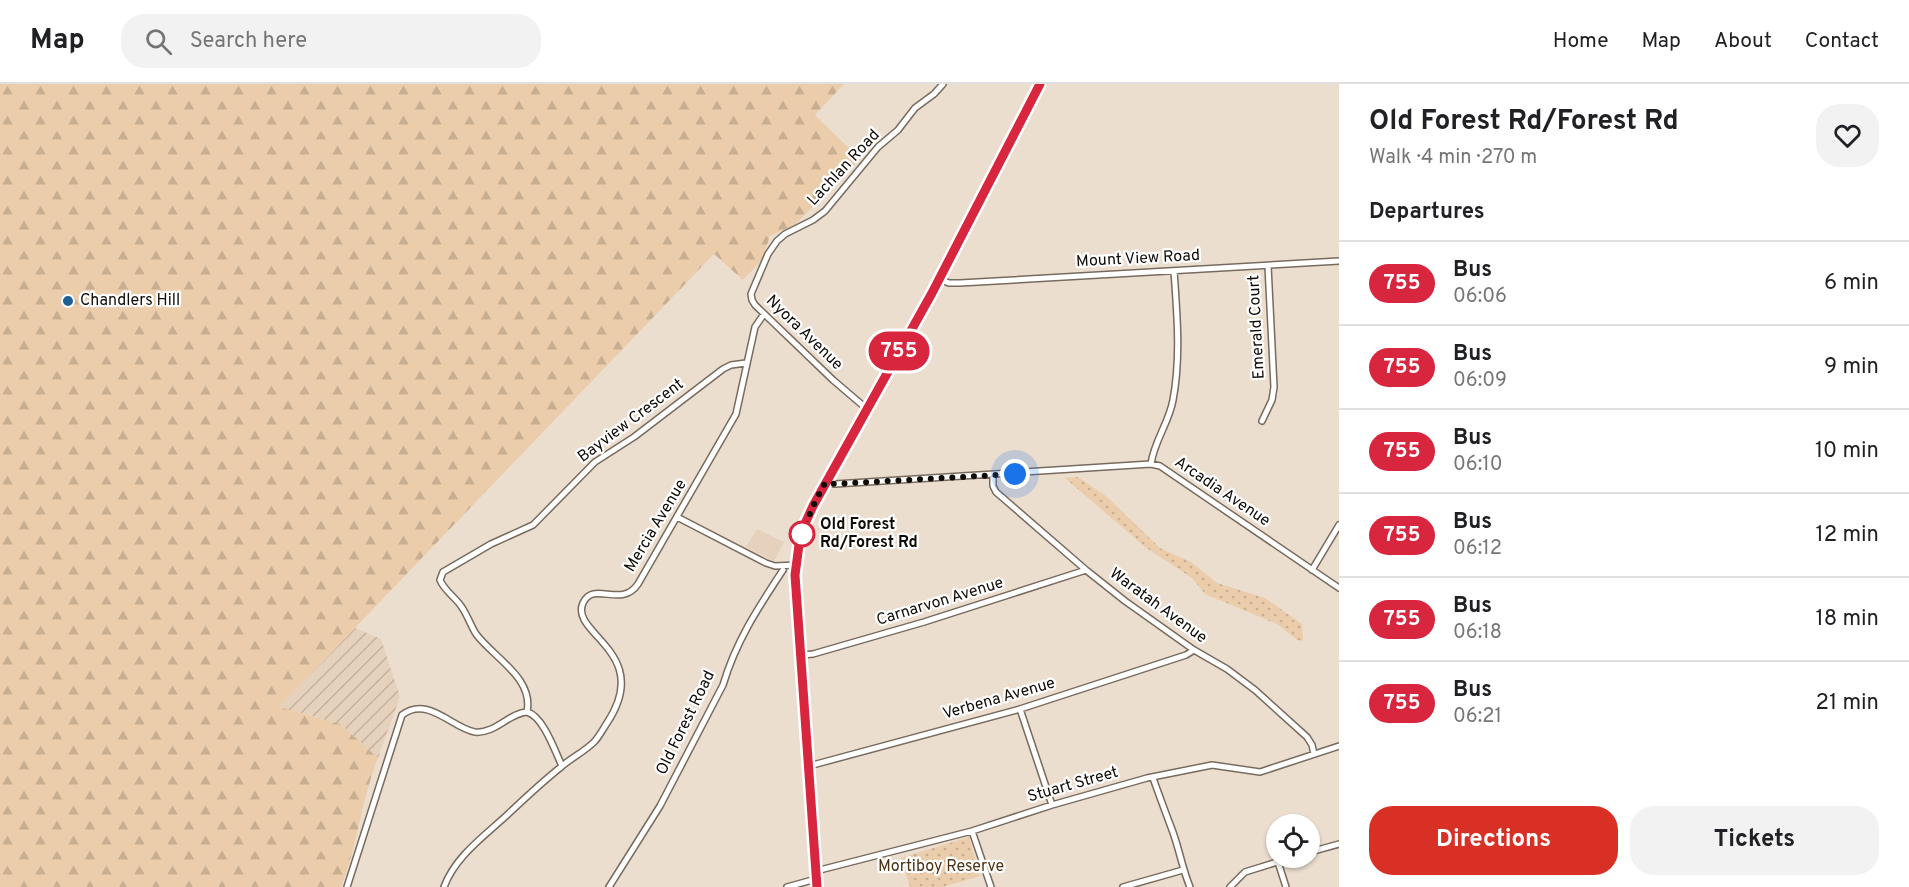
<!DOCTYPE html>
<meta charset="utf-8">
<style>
:root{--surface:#fff;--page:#f2f2f2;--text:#202124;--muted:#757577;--line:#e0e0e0;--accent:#d93025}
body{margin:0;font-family:Overpass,sans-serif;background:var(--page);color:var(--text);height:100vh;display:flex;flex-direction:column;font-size:22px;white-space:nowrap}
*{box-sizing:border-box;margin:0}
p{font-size:20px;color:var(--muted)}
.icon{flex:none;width:33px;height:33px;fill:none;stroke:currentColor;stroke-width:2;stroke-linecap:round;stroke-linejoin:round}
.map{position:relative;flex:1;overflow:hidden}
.details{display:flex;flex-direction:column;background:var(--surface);width:570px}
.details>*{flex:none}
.badge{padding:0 12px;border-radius:20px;font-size:21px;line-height:39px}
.fabs{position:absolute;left:1266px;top:730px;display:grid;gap:12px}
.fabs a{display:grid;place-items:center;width:54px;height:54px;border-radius:50%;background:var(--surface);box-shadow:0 2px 4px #0004;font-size:30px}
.you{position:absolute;width:30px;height:30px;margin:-15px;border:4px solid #fff;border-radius:50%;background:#1a73e8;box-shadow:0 0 0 9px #1a73e833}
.map>.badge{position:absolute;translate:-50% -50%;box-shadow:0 0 0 3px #fff}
h2{padding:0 30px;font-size:22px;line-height:54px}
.round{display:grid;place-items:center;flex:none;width:63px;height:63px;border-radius:24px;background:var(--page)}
.head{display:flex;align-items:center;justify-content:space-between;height:102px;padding:0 30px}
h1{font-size:28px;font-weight:700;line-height:45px}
.cta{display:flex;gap:12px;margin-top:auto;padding:12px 30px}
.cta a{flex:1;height:69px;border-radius:24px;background:var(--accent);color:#fff;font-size:24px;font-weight:700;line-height:69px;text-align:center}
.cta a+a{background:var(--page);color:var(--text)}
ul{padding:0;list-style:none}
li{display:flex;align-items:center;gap:18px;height:84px;padding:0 30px;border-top:2px solid var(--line)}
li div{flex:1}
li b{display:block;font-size:22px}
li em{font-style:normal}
li .badge{min-width:66px;font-weight:700;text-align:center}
header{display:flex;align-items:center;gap:36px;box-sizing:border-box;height:84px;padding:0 30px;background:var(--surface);border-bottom:2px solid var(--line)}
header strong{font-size:28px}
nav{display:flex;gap:33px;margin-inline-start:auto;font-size:21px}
.search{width:420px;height:54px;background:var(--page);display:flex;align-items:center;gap:15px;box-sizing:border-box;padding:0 21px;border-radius:24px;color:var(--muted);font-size:22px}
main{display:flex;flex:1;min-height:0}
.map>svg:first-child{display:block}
.built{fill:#e5d1bc}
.industrial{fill:url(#industrial-furrows)}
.forest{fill:url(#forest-firs)}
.park{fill:url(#park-dots)}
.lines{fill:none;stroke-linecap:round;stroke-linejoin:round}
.minor-casing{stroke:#776b5d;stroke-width:8}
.primary-casing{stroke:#8a5910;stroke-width:11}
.minor{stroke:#fff;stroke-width:5}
.primary{stroke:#e0b573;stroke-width:8}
.line-casing{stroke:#fff;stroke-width:14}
.line{stroke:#d7263d;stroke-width:9}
.walk{stroke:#0f0b06;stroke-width:6;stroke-dasharray:0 10.8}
.poi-dot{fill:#225f96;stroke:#fff;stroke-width:2}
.stop-dot{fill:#fff;stroke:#d7263d;stroke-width:3}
.labels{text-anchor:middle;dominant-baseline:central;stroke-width:4.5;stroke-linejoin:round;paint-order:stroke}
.street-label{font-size:16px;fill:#0f0b06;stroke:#fff}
.poi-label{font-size:16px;fill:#0f0b06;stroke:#fff;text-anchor:start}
.stop-label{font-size:16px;font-weight:bold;fill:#0f0b06;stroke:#fff;text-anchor:start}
.park-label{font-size:16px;fill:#4c3213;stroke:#fff}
</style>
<header>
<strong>Map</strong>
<div class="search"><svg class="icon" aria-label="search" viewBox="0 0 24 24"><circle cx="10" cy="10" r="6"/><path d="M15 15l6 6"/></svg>Search here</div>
<nav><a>Home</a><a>Map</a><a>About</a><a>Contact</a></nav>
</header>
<main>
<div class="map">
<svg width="1339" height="803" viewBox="0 0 1339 803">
<defs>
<pattern id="industrial-furrows" width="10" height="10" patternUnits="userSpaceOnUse" patternTransform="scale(1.5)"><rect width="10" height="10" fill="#e5d1bc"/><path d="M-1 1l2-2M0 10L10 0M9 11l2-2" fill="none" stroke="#c3b2a0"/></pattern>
<pattern id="forest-firs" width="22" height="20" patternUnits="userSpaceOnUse" patternTransform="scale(1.5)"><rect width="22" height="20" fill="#eccdab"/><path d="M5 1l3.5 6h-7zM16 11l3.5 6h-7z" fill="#c9af92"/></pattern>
<pattern id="park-dots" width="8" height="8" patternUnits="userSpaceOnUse" patternTransform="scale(1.5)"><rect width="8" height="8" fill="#eccdab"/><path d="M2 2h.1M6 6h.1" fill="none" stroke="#c9af92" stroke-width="1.8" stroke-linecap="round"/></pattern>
</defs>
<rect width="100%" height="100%" fill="#ecdecf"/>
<path class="built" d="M757,445l27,13 -10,19 -28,-14z"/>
<path class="industrial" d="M355,544l26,11 19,58 -22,61 -38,-34 -61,-17z"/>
<path class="forest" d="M0,0h844l-29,31 45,44 -64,65 -26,12 -8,24 -19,20 -29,-26 -435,453 61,17 38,34c-17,42 -20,87 -37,129h-341z"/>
<path class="park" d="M1078,393l28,19 54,52 31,14 26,21 48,15 37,26 1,17 -6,-1 -20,-16 -72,-30 -13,-16 -47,-31 -80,-69z
M969,753l11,39 -37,11h-33l-9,-29z"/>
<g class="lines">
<g class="minor-casing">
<path id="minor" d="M939,195l10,4h11l379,-22
M867,325l-34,-29 -78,-75 -3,-5 -1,-6 17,-40 9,-13 8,-7 28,-14 12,-9 53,-64 20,-17 17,-22 19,-14 9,-10
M1262,337l10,-21 2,-13 -6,-121
M1151,380c3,-23 18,-41 22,-64 8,-42 4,-87 1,-129
M993,391v11l3,6 90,78 39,31 69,49 33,19 28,21 52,47 5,8 2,9
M825,399l10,1 316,-20 9,2 179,122
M677,433l89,46 9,3 21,-1
M1312,486l27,-45
M802,571l11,-1 111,-32 162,-52
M1020,625l32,96
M527,628c16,4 28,39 35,54
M809,682l211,-57 166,-54 8,-5
M1153,694c6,17 12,33 18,49 8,20 11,41 19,60
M972,747l19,56
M1310,768l29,-8
M1278,778l8,25
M816,787l156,-40 80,-26 95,-27 65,-13 48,7 79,-26
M347,803l55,-172c26,-20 51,14 73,17 20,2 34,-19 52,-20 7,-34 -33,-54 -51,-78 -5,-8 -8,-17 -13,-25 -6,-11 -18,-17 -23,-29l3,-8 48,-28 42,-19 62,-63 39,-25 89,-68 8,-4 15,-2
M444,803c11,-30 39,-50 62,-71 18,-17 36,-34 55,-49 10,-9 23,-15 33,-25 5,-5 9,-13 13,-19 47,-71 -38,-89 -24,-120 11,-23 38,6 55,-19l98,-170 19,-87 9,-13
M609,803l51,-81 63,-121c13,-44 35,-77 60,-115
M787,803l29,-8
M1123,803l60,-17
M1230,803l15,-15 45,-14"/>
</g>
<g class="primary-casing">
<path id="primary" d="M817,803l-22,-312 4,-30 4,-17 10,-22 119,-213 108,-209"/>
</g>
<use href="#minor" class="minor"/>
<use href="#primary" class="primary"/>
</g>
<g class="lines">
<g class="line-casing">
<path id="line" d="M817,803l-22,-312 4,-30 4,-17 10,-22 119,-213 108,-209"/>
</g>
<use href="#line" class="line"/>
<path class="walk" d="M802,450l11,-28 12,-23 10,1 180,-10"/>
</g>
<circle class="poi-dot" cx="68" cy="217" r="6"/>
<circle class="stop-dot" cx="802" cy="450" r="12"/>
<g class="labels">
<g class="street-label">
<text transform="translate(844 84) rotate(-47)">Lachlan Road</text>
<text transform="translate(1138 175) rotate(-3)">Mount View Road</text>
<text transform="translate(1257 243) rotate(-93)">Emerald Court</text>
<text transform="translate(804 249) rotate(44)">Nyora Avenue</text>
<text transform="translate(631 337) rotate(-37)">Bayview Crescent</text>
<text transform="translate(1222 408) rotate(34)">Arcadia Avenue</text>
<text transform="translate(656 442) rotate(-59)">Mercia Avenue</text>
<text transform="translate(940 518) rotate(-17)">Carnarvon Avenue</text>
<text transform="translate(1158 522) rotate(36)">Waratah Avenue</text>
<text transform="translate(999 615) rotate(-16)">Verbena Avenue</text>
<text transform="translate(686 639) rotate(-64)">Old Forest Road</text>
<text transform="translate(1073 701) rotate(-16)">Stuart Street</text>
</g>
<g class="poi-label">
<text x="80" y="217">Chandlers Hill</text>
</g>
<g class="stop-label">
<text x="820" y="441">Old Forest<tspan x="820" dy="18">Rd/Forest Rd</tspan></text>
</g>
<g class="park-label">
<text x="941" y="783">Mortiboy Reserve</text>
</g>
</g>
</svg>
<div class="fabs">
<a><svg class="icon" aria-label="locate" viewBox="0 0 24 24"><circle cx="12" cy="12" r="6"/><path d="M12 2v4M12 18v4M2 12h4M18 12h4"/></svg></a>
</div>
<div class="you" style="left:1015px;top:390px"></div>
<b class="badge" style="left:899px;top:267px;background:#d7263d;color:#fff">755</b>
</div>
<section class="details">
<div class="head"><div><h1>Old Forest Rd/Forest Rd</h1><p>Walk · 4 min · 270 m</p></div><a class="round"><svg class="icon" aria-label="heart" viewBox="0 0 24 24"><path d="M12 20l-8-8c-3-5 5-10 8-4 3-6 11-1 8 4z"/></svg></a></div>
<h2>Departures</h2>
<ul>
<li><span class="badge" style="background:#d7263d;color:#fff">755</span><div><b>Bus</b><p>06:06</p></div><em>6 min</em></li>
<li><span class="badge" style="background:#d7263d;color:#fff">755</span><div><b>Bus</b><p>06:09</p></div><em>9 min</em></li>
<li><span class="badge" style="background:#d7263d;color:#fff">755</span><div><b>Bus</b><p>06:10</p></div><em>10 min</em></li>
<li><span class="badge" style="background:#d7263d;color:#fff">755</span><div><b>Bus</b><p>06:12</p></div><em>12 min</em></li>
<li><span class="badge" style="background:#d7263d;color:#fff">755</span><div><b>Bus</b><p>06:18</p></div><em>18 min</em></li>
<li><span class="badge" style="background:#d7263d;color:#fff">755</span><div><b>Bus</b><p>06:21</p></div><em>21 min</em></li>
</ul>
<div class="cta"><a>Directions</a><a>Tickets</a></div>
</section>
</main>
